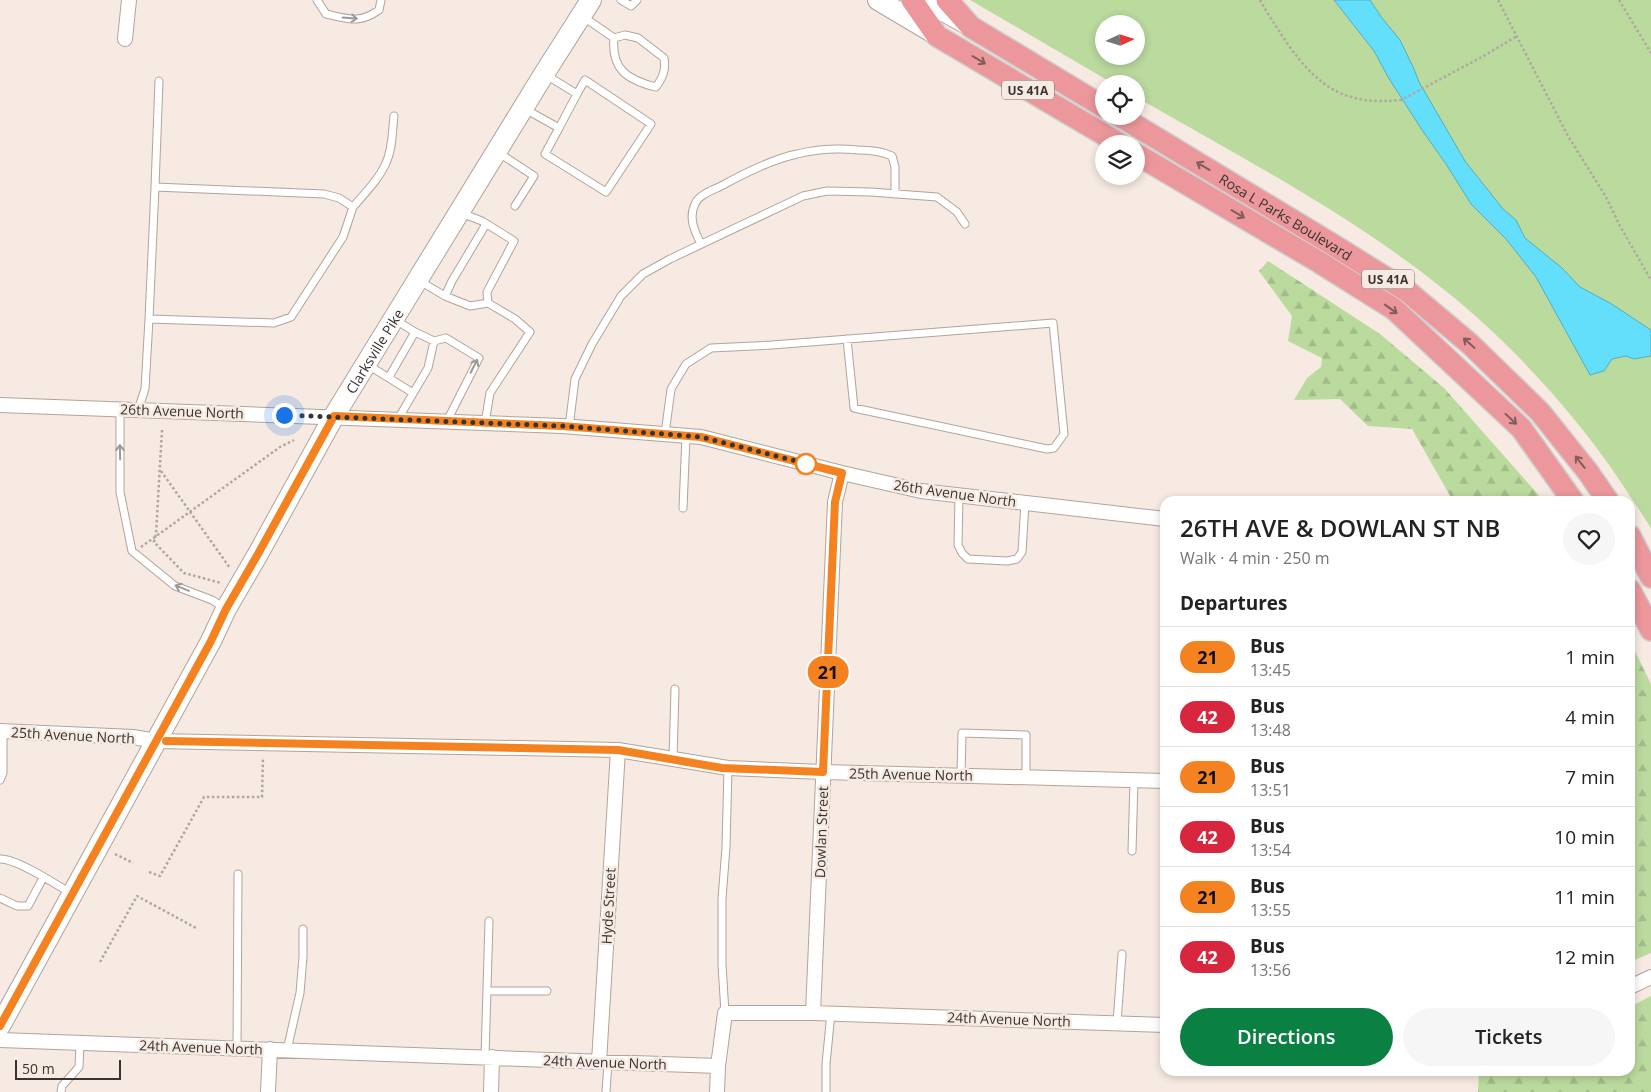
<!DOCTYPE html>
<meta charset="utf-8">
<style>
:root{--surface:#fff;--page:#f6f6f6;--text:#222;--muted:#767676;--line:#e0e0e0;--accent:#0b8043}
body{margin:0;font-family:"Open Sans",sans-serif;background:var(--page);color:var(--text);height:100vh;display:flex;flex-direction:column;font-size:19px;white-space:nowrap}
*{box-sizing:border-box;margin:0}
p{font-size:16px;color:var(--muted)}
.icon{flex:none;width:28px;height:28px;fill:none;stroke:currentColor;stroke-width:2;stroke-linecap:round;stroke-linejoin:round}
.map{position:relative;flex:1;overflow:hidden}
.sheet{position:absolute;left:1160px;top:496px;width:475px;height:580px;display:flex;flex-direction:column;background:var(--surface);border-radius:15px;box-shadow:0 2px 8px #0003}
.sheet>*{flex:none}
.badge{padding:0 10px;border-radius:16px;font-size:18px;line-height:32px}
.needle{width:32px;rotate:86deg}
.tools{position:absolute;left:1095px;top:15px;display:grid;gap:10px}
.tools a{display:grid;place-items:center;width:50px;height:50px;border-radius:50%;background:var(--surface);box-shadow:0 2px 8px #0003;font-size:25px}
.scale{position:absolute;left:15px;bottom:12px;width:106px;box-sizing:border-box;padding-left:5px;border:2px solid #393431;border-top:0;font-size:14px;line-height:18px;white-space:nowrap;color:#393431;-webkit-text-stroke:4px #f7eae2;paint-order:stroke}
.you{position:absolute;width:25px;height:25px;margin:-12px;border:4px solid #fff;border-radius:50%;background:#1a73e8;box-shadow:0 0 0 8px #1a73e833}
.map>.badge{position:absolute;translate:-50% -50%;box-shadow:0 0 0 2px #fff}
h2{padding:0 20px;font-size:19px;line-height:45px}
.round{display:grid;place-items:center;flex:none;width:52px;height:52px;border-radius:26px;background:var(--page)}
.headline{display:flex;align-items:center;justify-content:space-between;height:85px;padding:0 20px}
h1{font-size:24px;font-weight:600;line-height:38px}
.primary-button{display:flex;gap:10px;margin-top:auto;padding:10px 20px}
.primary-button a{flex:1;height:58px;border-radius:30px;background:var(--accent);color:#fff;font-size:20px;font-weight:600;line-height:58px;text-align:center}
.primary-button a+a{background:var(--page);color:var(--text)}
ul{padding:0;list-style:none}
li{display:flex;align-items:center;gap:15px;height:60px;padding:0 20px;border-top:1px solid var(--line)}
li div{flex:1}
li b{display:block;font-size:19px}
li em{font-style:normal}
li .badge{min-width:55px;font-weight:700;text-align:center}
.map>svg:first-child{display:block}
.grass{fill:#bbda9e;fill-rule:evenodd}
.forest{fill:url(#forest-firs)}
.water{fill:#63dffc;stroke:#56acbf}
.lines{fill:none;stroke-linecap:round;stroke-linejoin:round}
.lane-casing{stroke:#b0a49c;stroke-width:9}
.street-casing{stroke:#b0a49c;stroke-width:16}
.secondary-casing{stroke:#b0a49c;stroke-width:22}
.primary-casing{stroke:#cfcece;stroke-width:24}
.path{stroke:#b1a7a1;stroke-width:2.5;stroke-dasharray:2.5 2.5;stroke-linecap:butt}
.lane{stroke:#fff;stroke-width:7}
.street{stroke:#fff;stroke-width:14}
.secondary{stroke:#fff;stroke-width:20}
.primary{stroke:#eb979b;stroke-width:21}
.oneway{stroke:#9c9a98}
.oneway2{stroke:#805c5b}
.line-casing{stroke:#fff;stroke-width:11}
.line{stroke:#f58220;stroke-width:8}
.walk{stroke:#393431;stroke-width:5;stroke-dasharray:0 9}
.stop-dot{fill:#fff;stroke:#f58220;stroke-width:2.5}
.labels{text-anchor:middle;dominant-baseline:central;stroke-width:5;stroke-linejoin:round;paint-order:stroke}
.shield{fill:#f7eae2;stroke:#726b66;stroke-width:1}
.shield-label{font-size:12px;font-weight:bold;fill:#393431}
.street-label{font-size:14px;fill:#393431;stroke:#f7eae2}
</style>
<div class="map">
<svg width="1651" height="1092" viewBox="0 0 1651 1092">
<defs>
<pattern id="forest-firs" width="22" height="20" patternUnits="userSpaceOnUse" patternTransform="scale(1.25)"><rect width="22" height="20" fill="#bbda9e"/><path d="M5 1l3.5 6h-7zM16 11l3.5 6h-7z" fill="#a2bc89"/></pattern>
</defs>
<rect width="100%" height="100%" fill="#f7eae2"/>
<path class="grass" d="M970,0h681v528c-22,-34 -44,-68 -69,-99 -40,-50 -86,-98 -135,-137 -95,-77 -205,-134 -311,-195v-13h-22zM1104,24h32v32h-32z"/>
<path class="forest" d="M1268,261l112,73 64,54 100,113h-91l-41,-72 -44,-3 -28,-27 -46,1 13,-22 14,-11 1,-9 -34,-17 4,-25 -33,-45z
M1630,641l21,43v269l-21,9z
M1651,996v96h-173l1,-21h151v-64z"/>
<path class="water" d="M1334,0h36l12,18 18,22 14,29 5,13 46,79 38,48 13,11 9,18 37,30 18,19 30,16 41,27v26l-17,3 -8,-3 -14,3 -8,12 -14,4 -54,-98 -30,-38 -35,-35 -25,-40 -24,-34 -34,-53 -14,-26z"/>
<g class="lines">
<g class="lane-casing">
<path id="lane" d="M317,0l9,14c23,5 33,10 53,-4l2,-10
M621,0l10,6 6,-6
M582,16l32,22
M625,35l13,3 26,20c2,12 -1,19 -8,29 -29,-7 -45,-18 -42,-49z
M525,109l34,19 -14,26 61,38 45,-68 -66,-44 -8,14 -31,-19
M559,128l18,-34
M499,153l35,23 -19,30
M155,187l4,-106
M353,207c12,-14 26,-28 33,-44 7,-15 6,-32 8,-47
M461,213l21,8 32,20 -27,51 1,11 27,16 15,13 -40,61 -5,30
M701,244c-6,-12 -13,-26 -6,-40 4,-10 19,-14 28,-19 22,-12 50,-26 74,-31 20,-5 41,-6 61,-4 13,0 23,1 34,6l3,11v27
M418,280l27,16 25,10 18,-3
M445,296l7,-15 34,-57
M394,319l21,13 19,9 12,-3 33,20 -32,63
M368,365l45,28
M389,377l26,-45
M120,410v82l12,59 43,35 37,14 14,9
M138,410l7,-21 4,-70 125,4 17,-6 52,-80 10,-30 -14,-9 -15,-4 -169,-7 -6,132
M398,419l30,-51 6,-27
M569,427l6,-48 17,-35 29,-48 22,-22 27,-15 133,-63 24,-5 44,1 66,5 20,15 8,12
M665,434l6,-45 15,-25 25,-16 61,-3 281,-22 11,111 -10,14 -7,1 -193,-41 -7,-69
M959,495l-1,50 4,8 6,6 39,2 10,-2 5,-7 3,-49
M683,508l3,-72
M673,759l2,-70
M961,776l1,-43 64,2v42
M0,780l3,-7v-42
M1132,851l2,-71
M0,859c16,-1 57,26 72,35
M0,898l17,8h11l15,-28
M487,991h60
M725,1013l-3,-48v-66l4,-52 2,-79
M1117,1023l5,-69
M237,1048l1,-174
M287,1050l13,-57 3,-36v-28
M485,1057l4,-136
M61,1092l1,-6 17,-19 1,-24
M606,1092l2,-30
M826,1092v-28l5,-51"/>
</g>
<g class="street-casing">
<path id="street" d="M125,39l4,-39
M0,405l562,21 139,11 141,36 79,18 244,28
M0,731l133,6 23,4 462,9 110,18 95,4 342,9
M1630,987l21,-10
M813,1013l22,-511 7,-29
M0,1040l718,26
M599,1062l19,-312
M268,1092l2,-43
M491,1092l1,-35
M717,1092l1,-26 7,-53h88l352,12"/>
</g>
<g class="secondary-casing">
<g id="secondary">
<path d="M878,0l59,35"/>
<path d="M924,0l41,23"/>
<path id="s1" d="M0,1026l211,-385 15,-32 32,-55 76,-138 210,-342 47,-74"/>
</g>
</g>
<g class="primary-casing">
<g id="primary">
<path d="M912,0l25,36 183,108"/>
<path d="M947,0l24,27 133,80"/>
<path id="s2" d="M1120,116l210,127 77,48 63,53 70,68 48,60 20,29"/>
<path d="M1136,154l183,108 75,47 127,119 52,73"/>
<path d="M1630,536l21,41"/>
<path d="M1630,590l21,40"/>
</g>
</g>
<path class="path" d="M1260,0c8,15 18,29 27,43 31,44 58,63 114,57l81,-43 35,-21
M1498,0l70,136 38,61 14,29 31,54
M1619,0l32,53
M162,430l-6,104 -2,8 30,31 37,10
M161,471l69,97
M141,547l139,-100 14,-7
M115,854l18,9
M149,872l11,4 44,-79h58l1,-40
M100,962l37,-66 59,32"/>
<use href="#lane" class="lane"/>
<use href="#street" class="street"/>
<use href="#secondary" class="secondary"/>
<use href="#primary" class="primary"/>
</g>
<defs><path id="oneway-shaft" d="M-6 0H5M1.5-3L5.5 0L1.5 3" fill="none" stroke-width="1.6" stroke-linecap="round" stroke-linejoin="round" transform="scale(1.25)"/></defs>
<g class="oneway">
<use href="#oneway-shaft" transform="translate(350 18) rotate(4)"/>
<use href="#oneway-shaft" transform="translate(474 366) rotate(-63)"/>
<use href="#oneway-shaft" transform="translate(120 452) rotate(-91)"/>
<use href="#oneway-shaft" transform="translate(182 588) rotate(-158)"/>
</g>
<g class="oneway2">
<use href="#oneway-shaft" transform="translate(979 60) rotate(31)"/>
<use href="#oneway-shaft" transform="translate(1203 166) rotate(-149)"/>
<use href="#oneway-shaft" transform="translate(1238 214) rotate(31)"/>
<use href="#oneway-shaft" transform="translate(1391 309) rotate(36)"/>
<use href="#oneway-shaft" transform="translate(1469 343) rotate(-138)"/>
<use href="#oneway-shaft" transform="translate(1511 419) rotate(43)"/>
<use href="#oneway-shaft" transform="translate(1580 462) rotate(-128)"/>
</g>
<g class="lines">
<g class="line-casing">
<path id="line" d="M0,1026l211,-385 15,-32 32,-55 76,-138 228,10 139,11 141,36 -7,29 -12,270 -101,-4 -104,-18 -452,-9"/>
</g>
<use href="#line" class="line"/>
<path class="walk" d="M284,415l278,11 139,11 107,27h-2"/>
</g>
<circle class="stop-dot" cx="806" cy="464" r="10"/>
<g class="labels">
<g class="shield">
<rect x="1002" y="80.5" width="52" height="19" rx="4"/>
<rect x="1362" y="269.5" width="52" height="19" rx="4"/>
</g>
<g class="shield-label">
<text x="1028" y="90">US 41A</text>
<text x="1388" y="279">US 41A</text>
</g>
<g class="street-label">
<text stroke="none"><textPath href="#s2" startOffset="194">Rosa L Parks Boulevard</textPath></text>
<text stroke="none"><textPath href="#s1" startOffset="772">Clarksville Pike</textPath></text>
<text transform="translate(182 411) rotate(2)">26th Avenue North</text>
<text transform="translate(955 493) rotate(8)">26th Avenue North</text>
<text transform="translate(73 735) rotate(3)">25th Avenue North</text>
<text transform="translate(911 774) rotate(1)">25th Avenue North</text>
<text transform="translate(821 832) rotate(-88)">Dowlan Street</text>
<text transform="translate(608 906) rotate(-87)">Hyde Street</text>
<text transform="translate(1009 1019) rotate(2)">24th Avenue North</text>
<text transform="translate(201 1047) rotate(2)">24th Avenue North</text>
<text transform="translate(605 1062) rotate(2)">24th Avenue North</text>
</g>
</g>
</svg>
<div class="tools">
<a><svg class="needle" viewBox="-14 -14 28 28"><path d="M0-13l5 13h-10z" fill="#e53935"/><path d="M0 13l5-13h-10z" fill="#767676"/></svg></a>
<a><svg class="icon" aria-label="locate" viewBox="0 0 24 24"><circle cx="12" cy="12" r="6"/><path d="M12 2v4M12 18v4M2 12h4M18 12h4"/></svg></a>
<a><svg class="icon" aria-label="layers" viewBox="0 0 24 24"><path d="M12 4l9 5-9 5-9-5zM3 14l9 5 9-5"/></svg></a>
</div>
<div class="scale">50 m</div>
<div class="you" style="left:284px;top:415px"></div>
<b class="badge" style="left:828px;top:672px;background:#f58220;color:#111">21</b>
<section class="sheet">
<div class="headline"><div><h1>26TH AVE &amp; DOWLAN ST NB</h1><p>Walk · 4 min · 250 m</p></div><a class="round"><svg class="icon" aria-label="heart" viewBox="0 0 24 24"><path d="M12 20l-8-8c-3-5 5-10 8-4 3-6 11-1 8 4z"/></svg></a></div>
<h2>Departures</h2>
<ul>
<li><span class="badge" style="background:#f58220;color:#111">21</span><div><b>Bus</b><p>13:45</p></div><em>1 min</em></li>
<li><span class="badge" style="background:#d7263d;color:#fff">42</span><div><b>Bus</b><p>13:48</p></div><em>4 min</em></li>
<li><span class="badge" style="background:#f58220;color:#111">21</span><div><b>Bus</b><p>13:51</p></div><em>7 min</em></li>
<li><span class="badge" style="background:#d7263d;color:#fff">42</span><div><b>Bus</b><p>13:54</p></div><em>10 min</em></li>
<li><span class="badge" style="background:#f58220;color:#111">21</span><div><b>Bus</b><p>13:55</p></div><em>11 min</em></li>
<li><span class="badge" style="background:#d7263d;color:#fff">42</span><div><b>Bus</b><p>13:56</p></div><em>12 min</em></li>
</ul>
<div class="primary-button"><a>Directions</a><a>Tickets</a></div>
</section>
</div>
